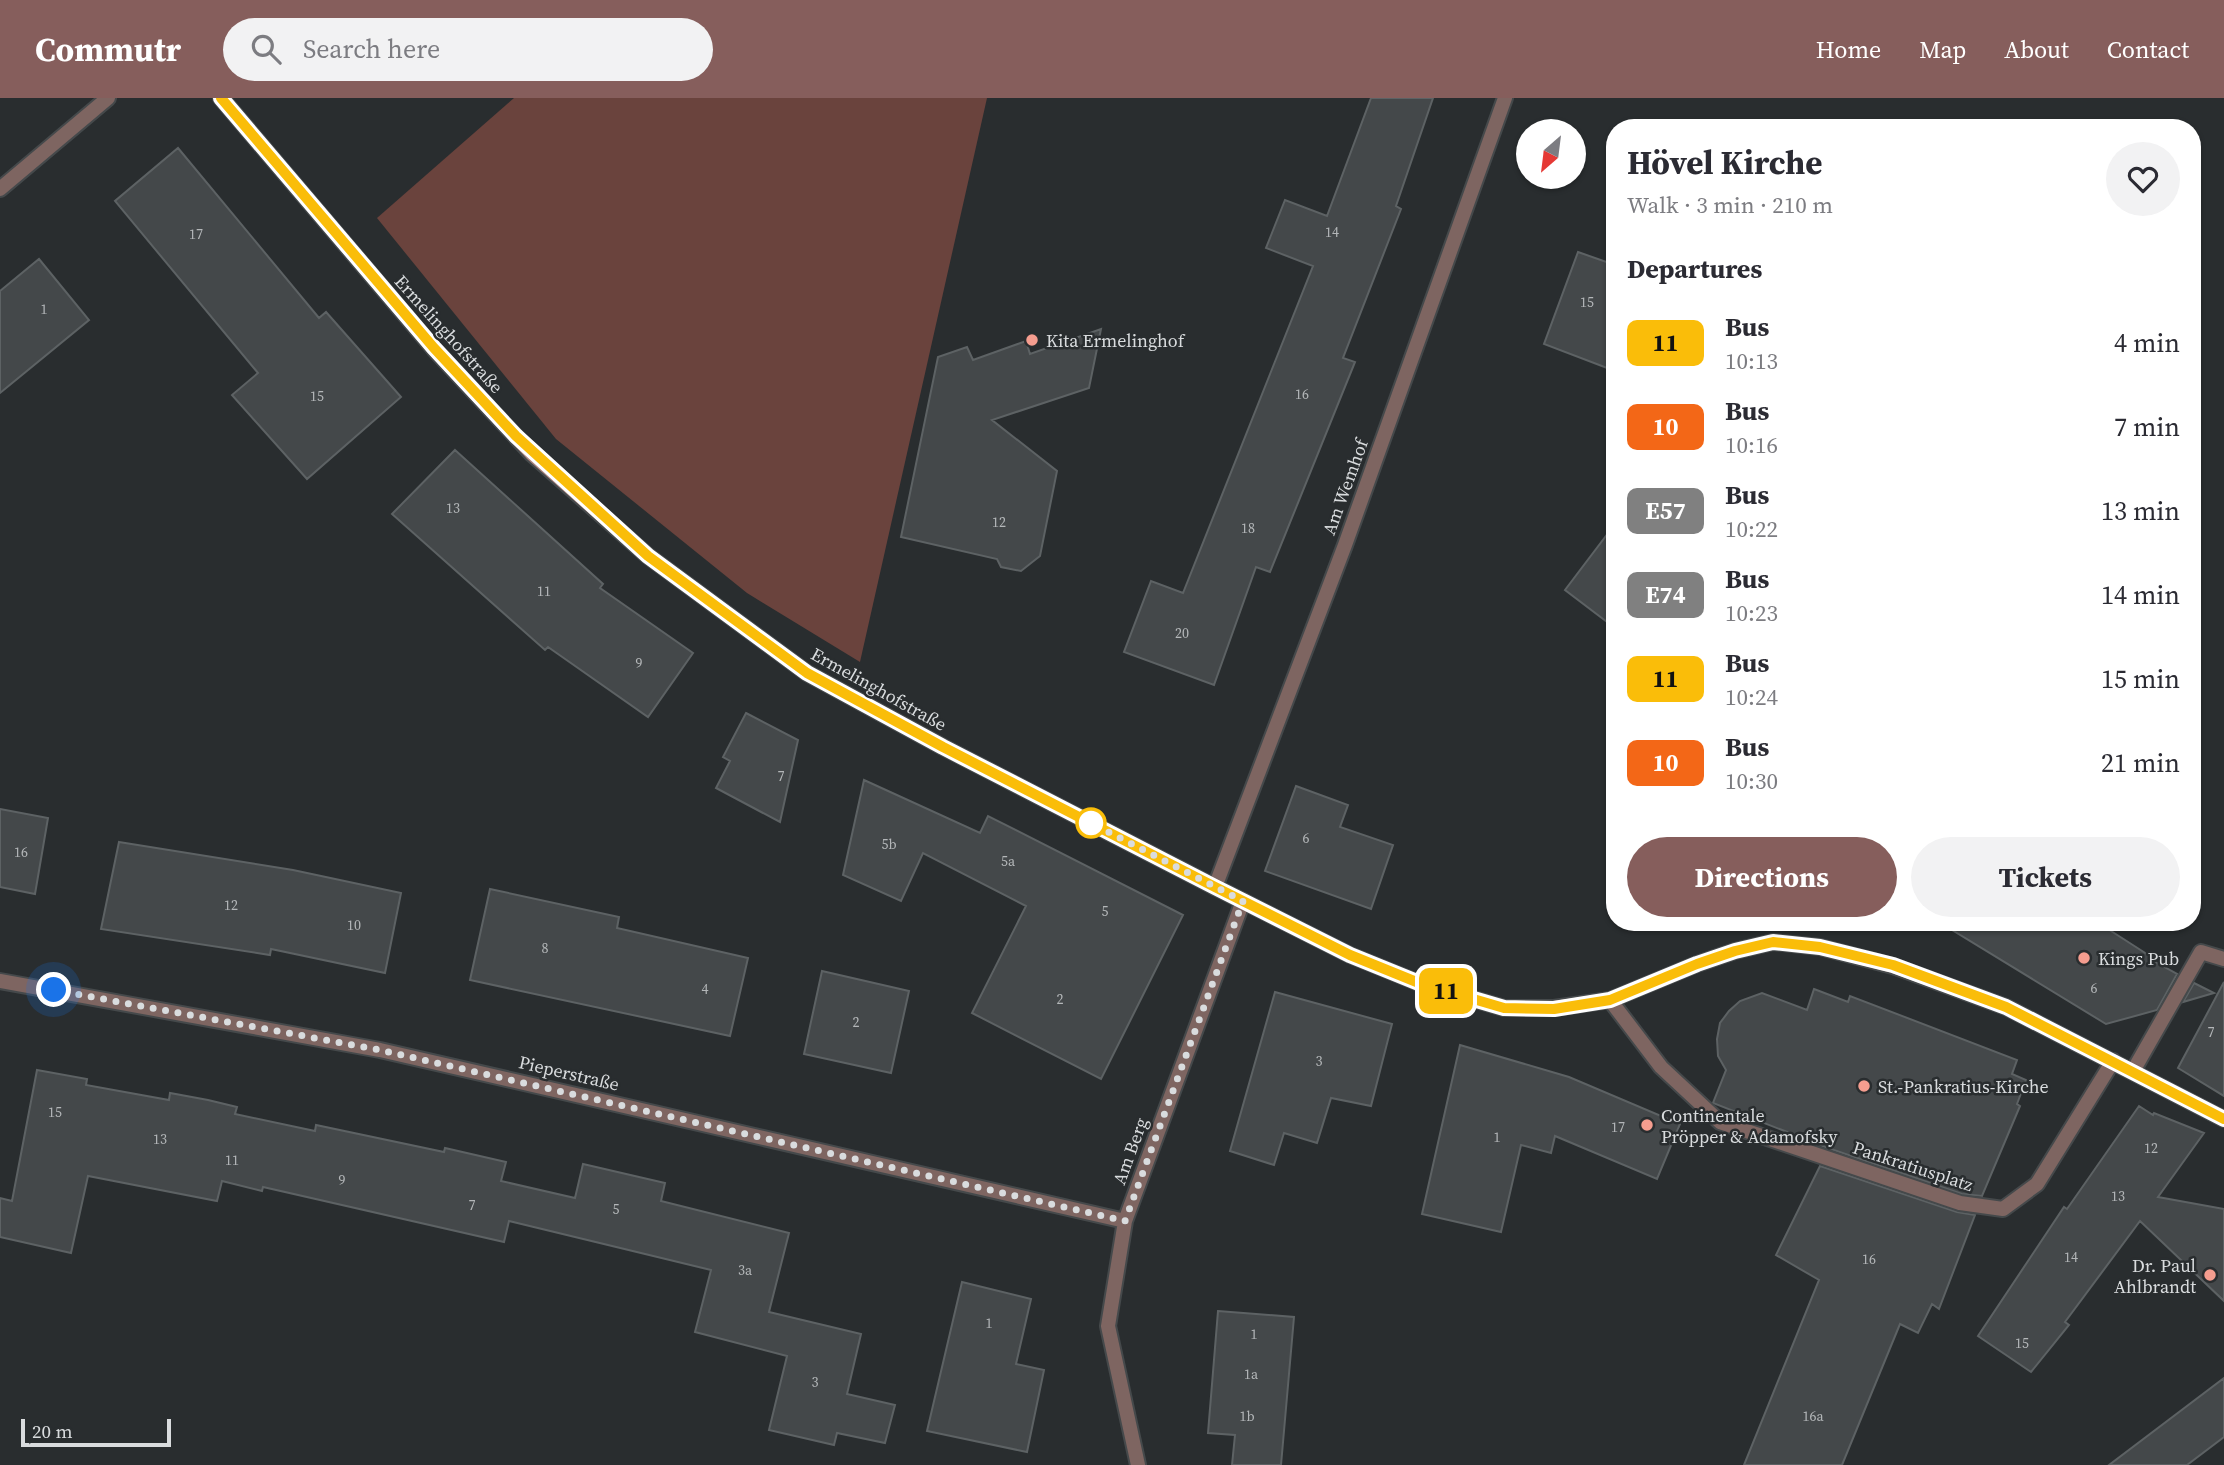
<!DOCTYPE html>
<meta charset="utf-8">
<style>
:root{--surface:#fff;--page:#f2f2f3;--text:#2b2b33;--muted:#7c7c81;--accent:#865e5c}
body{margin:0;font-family:"Source Serif 4",serif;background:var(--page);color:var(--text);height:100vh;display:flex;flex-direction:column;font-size:26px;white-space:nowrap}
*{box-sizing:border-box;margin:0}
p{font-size:23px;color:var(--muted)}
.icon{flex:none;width:38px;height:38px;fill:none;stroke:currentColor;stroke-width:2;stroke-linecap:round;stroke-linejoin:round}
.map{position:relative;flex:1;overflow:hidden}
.details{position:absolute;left:1606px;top:21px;width:595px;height:812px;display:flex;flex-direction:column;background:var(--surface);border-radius:28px;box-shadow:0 2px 5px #0004}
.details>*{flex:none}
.badge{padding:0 14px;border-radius:10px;font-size:24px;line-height:46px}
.needle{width:46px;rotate:208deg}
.buttons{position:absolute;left:1516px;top:21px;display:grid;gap:14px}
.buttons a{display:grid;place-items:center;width:70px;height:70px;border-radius:50%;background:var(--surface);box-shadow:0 2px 5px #0004;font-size:35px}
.scale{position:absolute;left:21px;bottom:18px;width:150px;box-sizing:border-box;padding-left:7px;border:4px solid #d9dcde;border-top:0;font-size:19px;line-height:24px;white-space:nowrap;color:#d9dcde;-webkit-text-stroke:5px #292d2f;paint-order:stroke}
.you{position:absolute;width:35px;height:35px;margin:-18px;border:5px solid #fff;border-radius:50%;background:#1a73e8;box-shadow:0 0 0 10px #1a73e833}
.map>.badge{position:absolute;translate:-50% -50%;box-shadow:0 0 0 4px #fff}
h2{padding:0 21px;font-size:26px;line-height:63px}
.round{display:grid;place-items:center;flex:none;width:74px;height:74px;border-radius:37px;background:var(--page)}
.headline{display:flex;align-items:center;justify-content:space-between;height:119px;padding:0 21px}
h1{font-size:33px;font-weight:700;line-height:52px}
.button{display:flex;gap:14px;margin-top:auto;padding:14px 21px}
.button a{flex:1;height:80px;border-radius:42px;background:var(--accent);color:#fff;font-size:28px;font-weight:700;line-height:80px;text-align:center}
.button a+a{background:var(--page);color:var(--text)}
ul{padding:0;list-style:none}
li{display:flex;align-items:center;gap:21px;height:84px;padding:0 21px}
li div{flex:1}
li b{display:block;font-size:26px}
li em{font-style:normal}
li .badge{min-width:77px;font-weight:700;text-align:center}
header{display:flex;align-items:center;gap:42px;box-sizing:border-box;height:98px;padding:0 35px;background:var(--accent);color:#fff}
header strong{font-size:33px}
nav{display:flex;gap:38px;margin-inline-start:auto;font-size:24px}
.search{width:490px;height:63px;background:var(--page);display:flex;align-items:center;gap:18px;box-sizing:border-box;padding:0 24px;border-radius:38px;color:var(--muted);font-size:26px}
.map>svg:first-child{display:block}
.green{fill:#6a433d}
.building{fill:#44484a;stroke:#5d6264;stroke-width:2}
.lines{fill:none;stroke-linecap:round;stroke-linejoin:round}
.lane-casing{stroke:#45494b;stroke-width:18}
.street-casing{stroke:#45494b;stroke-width:18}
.secondary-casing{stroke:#45494b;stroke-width:18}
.lane{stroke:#7e6561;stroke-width:14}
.street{stroke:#7e6561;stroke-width:14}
.secondary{stroke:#ac857e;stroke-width:14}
.line-casing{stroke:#fff;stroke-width:16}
.line{stroke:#fabd09;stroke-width:10}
.walk{stroke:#d9dcde;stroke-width:7;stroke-dasharray:0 12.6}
.poi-dot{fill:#f59d8f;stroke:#292d2f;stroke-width:2.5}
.stop-dot{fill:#fff;stroke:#fabd09;stroke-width:3.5}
.labels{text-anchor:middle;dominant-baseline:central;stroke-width:5;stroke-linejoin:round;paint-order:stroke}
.number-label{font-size:14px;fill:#b4b7b9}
.street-label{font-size:18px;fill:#d9dcde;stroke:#292d2f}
.poi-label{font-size:18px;fill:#d9dcde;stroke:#292d2f;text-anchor:start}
</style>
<header>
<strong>Commutr</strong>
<div class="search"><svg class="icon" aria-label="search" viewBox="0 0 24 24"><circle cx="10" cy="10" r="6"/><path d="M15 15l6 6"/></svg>Search here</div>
<nav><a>Home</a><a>Map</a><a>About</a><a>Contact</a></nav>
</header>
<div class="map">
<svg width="2224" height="1367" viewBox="0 0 2224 1367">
<rect width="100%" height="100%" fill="#292d2f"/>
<path class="green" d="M514,0h473l-127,564 -113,-69 -191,-154 -179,-221z"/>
<path class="building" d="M1371,0h62l-37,108 5,3 -58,149 12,4 -85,210 -14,-5 -42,118 -90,-33 27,-71 32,12 130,-327 -47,-18 19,-48 42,16z
M178,50l141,170 7,-6 75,85 -94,82 -75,-84 26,-22 -143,-172z
M1578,154l37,13v106l-71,-27z
M39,161l50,61 -89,73v-102z
M1101,231l-12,59 -97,32 65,51 -17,85 -19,15 -20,-4 -4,-8 -96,-22 37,-180 29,-10 6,13 53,-19 4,13z
M455,352l148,134 -3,4 93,65 -45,64 -100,-70 -3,3 -153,-136z
M1615,426v104l-50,-38z
M746,615l52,27 -18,82 -64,-34 14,-27 -7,-4z
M864,682l116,53 8,-17 195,99 -82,164 -129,-66 54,-107 -103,-53 -22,48 -58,-26z
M1296,688l52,19 -8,22 53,18 -22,64 -106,-38z
M0,711l48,9 -13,76 -35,-7z
M119,744l174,28 108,23 -16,80 -114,-24 -1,6 -169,-26z
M490,791l129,28 -2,11 131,30 -18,78 -260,-56z
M1939,824h158l56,36 -1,2 25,14 -20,36 -51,14z
M822,873l87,20 -18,82 -87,-19z
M2224,884v114l-46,-28z
M2194,885l20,10 -31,9z
M1814,891l34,13 2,-6 167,64 -5,14 14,6 -9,24 3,2 -38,90 -20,-2 -134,-46 -115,-45 13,-33 -8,-14 -1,-17 3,-16 9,-12 11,-10 22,-8 45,17z
M1275,894l117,32 -21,82 -40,-8 -14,45 -33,-10 -10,32 -44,-14z
M1460,947l109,32 111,47 -23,55 -102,-43 -4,17 -30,-8 -20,87 -79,-18z
M37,972l50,9 -1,6 83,15 1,-7 38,7 29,7 -2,7 80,17 1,-6 128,27 1,-4 61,14 -5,19 74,17 8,-34 82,19 -4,18 128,32 -20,79 92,22 -14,60 48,11 -10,38 -48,-10 -3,12 -65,-15 18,-74 -92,-24 16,-62 -202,-49 -5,21 -241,-55 -1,4 -40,-10 -5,20 -129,-25 -17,77 -71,-16v-39l12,3z
M2139,1008l14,9 1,-2 50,20 -46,64 66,12v92l-84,-80 -75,101 4,3 -38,47 -53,-36 86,-129 3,2z
M1820,1068l137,46 18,3 -36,94 -7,-5 -14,29 -18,-9 -58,141h-98l75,-185 -43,-25z
M962,1184l69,17 -15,65 28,6 -17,82 -100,-21z
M1218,1213l76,6 -13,148h-49l3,-30 -27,-2z
M2224,1280v59l-37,28h-78z"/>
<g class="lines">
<g class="lane-casing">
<path id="lane" d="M2133,973l68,-119 23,7"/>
</g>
<g class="street-casing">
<path id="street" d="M0,91l108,-91
M1215,789l130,-342 160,-447
M0,883l380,69 745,171
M1610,902l51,67 59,55 240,81 43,6 34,-25 76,-123
M1138,1367l-30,-139 17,-105 118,-320"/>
</g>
<g class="secondary-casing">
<path id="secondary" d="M221,0l213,251 98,105 116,102 159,117 136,74 272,140 135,68 69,28 85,25h50l56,-8 87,-36 38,-13 38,-9 47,5 73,19 113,41 218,112"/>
</g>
<use href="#lane" class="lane"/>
<use href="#street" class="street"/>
<use href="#secondary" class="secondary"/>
</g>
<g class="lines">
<g class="line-casing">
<path id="line" d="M221,0l213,250 82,88 132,120 159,117 136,74 272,140 135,68 69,28 85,25 50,1 56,-9 87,-36 38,-13 38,-9 47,5 73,18 113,42 218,112"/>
</g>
<use href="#line" class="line"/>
<path class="walk" d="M54,892l326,60 745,171 118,-320 -152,-78"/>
</g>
<g class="poi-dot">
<circle cx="1032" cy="242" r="7"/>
<circle cx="2084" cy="860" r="7"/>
<circle cx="1864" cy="988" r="7"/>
<circle cx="1647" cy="1027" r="7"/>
<circle cx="2210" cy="1177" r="7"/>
</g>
<circle class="stop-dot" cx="1091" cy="725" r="14"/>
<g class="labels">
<g class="number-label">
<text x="1332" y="134">14</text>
<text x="196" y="136">17</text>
<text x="1587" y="204">15</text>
<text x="44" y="211">1</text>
<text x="1302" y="296">16</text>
<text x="317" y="298">15</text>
<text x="453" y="410">13</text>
<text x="999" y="424">12</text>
<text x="1248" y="430">18</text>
<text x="544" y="493">11</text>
<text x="1182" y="535">20</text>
<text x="639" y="565">9</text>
<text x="781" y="678">7</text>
<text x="1306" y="740">6</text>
<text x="889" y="746">5b</text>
<text x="21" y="754">16</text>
<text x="1008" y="763">5a</text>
<text x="231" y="807">12</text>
<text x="1105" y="813">5</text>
<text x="354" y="827">10</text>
<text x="545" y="850">8</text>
<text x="2094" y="890">6</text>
<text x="705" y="891">4</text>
<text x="1060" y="901">2</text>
<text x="856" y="924">2</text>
<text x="2211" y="934">7</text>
<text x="1319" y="963">3</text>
<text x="55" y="1014">15</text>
<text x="1618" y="1029">17</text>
<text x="1497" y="1039">1</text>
<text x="160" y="1041">13</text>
<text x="2151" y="1050">12</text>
<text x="232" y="1062">11</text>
<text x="342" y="1082">9</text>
<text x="2118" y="1098">13</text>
<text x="472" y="1107">7</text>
<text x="616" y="1111">5</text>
<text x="2071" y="1159">14</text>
<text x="1869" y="1161">16</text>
<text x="745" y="1172">3a</text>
<text x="989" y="1225">1</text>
<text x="1254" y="1236">1</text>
<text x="2022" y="1245">15</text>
<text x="1251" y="1276">1a</text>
<text x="815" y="1284">3</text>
<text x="1247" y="1318">1b</text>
<text x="1813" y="1318">16a</text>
</g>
<g class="street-label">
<text transform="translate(449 236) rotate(48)">Ermelinghofstraße</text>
<text transform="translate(1345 389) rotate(-70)">Am Wemhof</text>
<text transform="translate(879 591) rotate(29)">Ermelinghofstraße</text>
<text transform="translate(569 975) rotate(13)">Pieperstraße</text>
<text transform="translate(1130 1053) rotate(-70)">Am Berg</text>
<text transform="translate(1913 1068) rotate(18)">Pankratiusplatz</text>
</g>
<g class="poi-label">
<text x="1046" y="242">Kita Ermelinghof</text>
<text x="2098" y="860">Kings Pub</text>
<text x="1878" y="988">St.-Pankratius-Kirche</text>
<text x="1661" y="1017">Continentale<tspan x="1661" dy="21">Pröpper &amp; Adamofsky</tspan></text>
<text x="2196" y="1167" text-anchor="end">Dr. Paul<tspan x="2196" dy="21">Ahlbrandt</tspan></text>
</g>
</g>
</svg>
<div class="buttons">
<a><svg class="needle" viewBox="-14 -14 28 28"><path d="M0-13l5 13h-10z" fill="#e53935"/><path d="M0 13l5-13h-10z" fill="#7c7c81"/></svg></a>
</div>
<div class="scale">20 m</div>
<div class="you" style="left:54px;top:892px"></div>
<b class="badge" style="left:1446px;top:893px;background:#fabd09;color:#111">11</b>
<section class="details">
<div class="headline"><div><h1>Hövel Kirche</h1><p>Walk · 3 min · 210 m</p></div><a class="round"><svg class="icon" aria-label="heart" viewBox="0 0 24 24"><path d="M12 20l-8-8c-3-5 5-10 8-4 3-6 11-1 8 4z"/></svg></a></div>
<h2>Departures</h2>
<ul>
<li><span class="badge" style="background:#fabd09;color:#111">11</span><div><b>Bus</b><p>10:13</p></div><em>4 min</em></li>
<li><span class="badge" style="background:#f36717;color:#fff">10</span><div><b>Bus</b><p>10:16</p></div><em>7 min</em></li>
<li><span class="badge" style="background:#808080;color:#fff">E57</span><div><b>Bus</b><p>10:22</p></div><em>13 min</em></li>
<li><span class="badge" style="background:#808080;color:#fff">E74</span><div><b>Bus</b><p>10:23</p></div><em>14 min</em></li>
<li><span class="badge" style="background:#fabd09;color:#111">11</span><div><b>Bus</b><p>10:24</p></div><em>15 min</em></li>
<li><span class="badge" style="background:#f36717;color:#fff">10</span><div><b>Bus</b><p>10:30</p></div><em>21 min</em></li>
</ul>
<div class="button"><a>Directions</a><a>Tickets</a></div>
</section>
</div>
